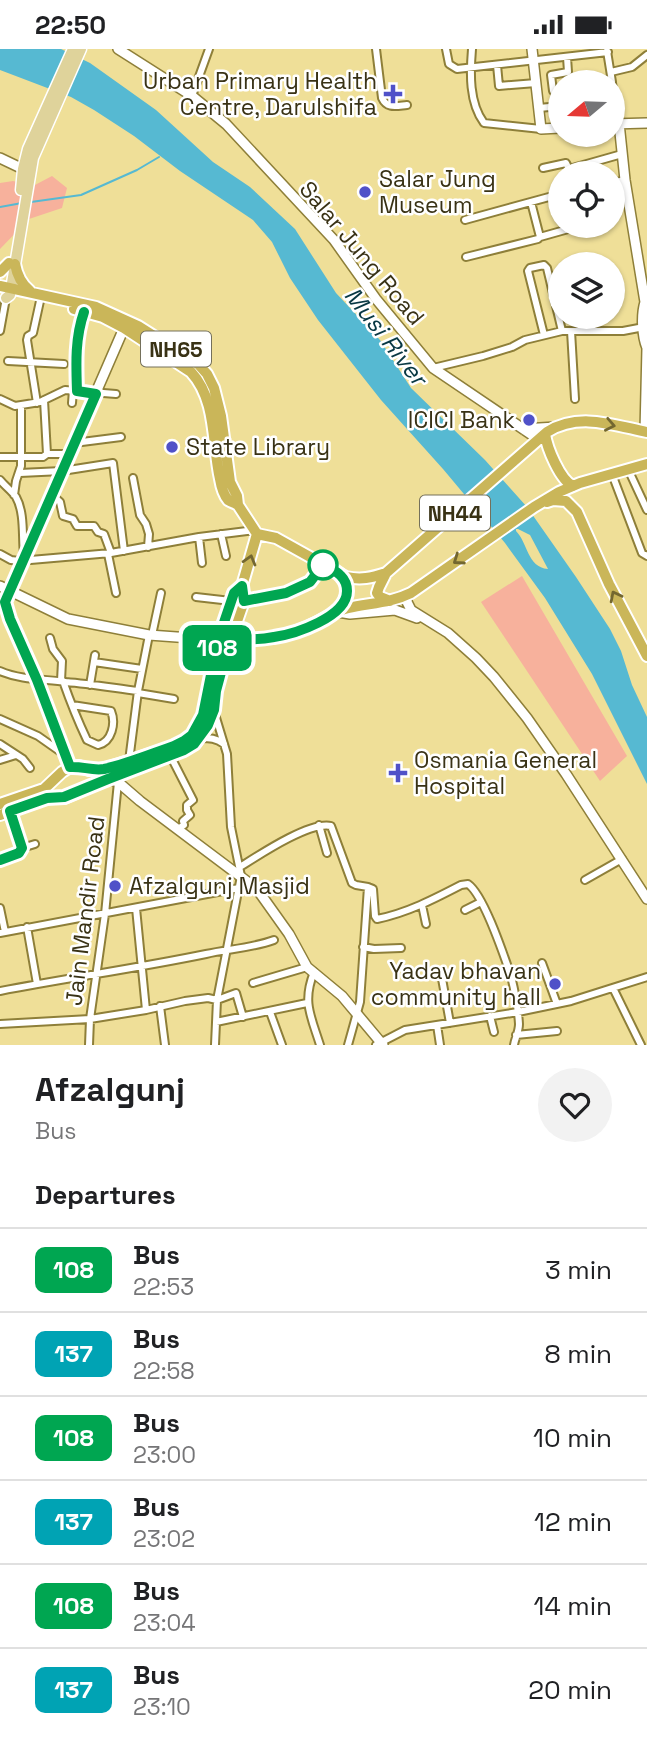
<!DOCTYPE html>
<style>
:root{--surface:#fff;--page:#f2f2f2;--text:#202124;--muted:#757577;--line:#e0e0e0}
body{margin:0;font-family:"Space Grotesk",sans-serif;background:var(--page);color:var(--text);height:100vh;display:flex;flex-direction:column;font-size:26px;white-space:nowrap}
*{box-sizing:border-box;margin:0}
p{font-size:23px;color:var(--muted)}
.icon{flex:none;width:38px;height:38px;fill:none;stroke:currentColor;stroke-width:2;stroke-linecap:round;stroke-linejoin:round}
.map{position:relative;height:996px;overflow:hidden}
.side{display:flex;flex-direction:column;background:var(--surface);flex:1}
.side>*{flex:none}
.badge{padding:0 14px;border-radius:10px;font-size:24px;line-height:46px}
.needle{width:46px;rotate:251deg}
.fabs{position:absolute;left:548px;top:21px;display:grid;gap:14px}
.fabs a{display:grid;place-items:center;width:77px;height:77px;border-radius:50%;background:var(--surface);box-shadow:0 2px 5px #0004;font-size:35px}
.map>.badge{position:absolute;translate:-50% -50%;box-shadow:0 0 0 4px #fff}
h2{padding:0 35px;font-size:26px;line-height:63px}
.round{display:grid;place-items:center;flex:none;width:74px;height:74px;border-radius:37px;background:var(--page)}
.summary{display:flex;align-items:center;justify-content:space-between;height:119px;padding:0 35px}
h1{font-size:33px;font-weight:600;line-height:52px}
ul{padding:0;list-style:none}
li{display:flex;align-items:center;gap:21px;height:84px;padding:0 35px;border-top:2px solid var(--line)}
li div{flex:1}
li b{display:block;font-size:26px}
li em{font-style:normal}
li .badge{min-width:77px;font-weight:700;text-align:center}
.status{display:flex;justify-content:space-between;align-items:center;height:49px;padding:0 35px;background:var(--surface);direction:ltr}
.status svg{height:19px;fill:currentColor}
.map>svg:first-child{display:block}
.green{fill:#f7b19c}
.water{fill:#56b9d2;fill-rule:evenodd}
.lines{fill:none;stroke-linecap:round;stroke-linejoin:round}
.stream{stroke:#56b9d2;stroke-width:2}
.street-casing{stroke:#8e7f39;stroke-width:10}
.secondary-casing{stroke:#8e7f39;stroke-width:12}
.primary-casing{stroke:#fff;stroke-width:13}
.highway-casing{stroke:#fff;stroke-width:14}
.street{stroke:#fff;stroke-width:6}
.secondary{stroke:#fff;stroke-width:9}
.primary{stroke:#dfd39b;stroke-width:10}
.highway{stroke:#cab659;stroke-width:10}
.oneway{stroke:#736730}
.line-casing{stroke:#fff;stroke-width:16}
.line{stroke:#00a651;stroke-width:10}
.poi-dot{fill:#5051c8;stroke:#fff;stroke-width:2.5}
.stop-dot{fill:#fff;stroke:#00a651;stroke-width:3.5}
.labels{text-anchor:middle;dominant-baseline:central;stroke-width:5;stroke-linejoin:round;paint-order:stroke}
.shield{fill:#fff;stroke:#74705b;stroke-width:2}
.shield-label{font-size:21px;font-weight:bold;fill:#393215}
.poi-label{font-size:23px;fill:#393215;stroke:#fff;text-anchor:start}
.street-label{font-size:23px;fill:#393215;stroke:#fff}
.water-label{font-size:24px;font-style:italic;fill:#083843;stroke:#fff}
</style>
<div class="status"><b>22:50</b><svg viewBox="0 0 49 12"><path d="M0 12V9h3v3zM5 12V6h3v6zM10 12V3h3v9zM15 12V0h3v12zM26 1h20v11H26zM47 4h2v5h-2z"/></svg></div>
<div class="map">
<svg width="647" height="996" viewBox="0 0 647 996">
<rect width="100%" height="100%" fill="#efdf98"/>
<path class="green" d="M52,127l15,12 -5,20 -33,11 -29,30v-66l13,-2 20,5z
M522,527l105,180 -27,25 -119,-179z"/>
<path class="water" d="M0,0h61l29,14 66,47 57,52 37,25 45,42 41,64 44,47 31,48 74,72 42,47 49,70 34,52 11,22 11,34 15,32v67l-55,-110 -47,-76 -40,-55 -62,-74 -62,-69 -63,-80 -28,-42 -18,-36 -19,-22 -73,-49 -46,-35 -40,-26 -23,-13 -71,-27zM516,480h2l12,6 18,34c-21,-2 -20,-26 -32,-38z"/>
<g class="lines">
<path class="stream" d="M31,153l50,-7 56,-25 22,-13
M0,158l22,-4"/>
<g class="street-casing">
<path id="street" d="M376,0l6,49c5,11 14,8 25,7
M446,0l3,15 8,5 151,-17
M472,0c-2,24 -3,54 12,74l57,6
M607,2l5,31
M497,16l2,21 37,-3
M611,23l21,-5 15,-12
M612,34l7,40
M553,42l-2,-16 17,-3 -1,-15
M192,47l17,-47
M539,59l21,-2
M543,119l23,-5 3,6 53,-15
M612,134l13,-3
M531,153l9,35
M465,171l95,-26
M466,208l72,-18 2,-2 39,-11
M0,282l6,-33
M571,282l4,68
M544,286l-16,-64 2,-3 14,-3 3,3 15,63
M8,312l56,3
M433,319l50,-12 29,-9 13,-7 37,-9h61l21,-4
M77,342c-1,-28 -2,-53 7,-79
M0,350l15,7 25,-4 25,-12 51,4
M44,351l3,54h23
M37,354l-10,-63 1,-4 5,-3 7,-32
M72,354l1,-13
M74,394l47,-6
M0,408h43l4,-3
M628,420l19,41
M20,424l42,-2 51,-8 11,88
M612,425l30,79 5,3
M133,429l7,37 6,9 3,10 -1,13
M0,431c5,6 12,11 16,17 9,16 6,40 8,58
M14,446l2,-14 5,-15v-61
M52,446l8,7 3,14 10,3 4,7h17l4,6 6,2 7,19
M221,485l5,22
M199,488l3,26
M0,505l11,6 8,1 92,-8 88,-16 56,-7
M108,505l8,39
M196,548l35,4
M244,552l42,-8 25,-11 12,-17
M152,586l9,-42
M50,589l3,11 9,12 -1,20
M94,613l48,7
M0,622c21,9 43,8 66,11 24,2 48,6 72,9
M63,632c7,20 15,40 24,59l11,5c14,-3 18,-22 13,-34l-39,-6
M90,636l5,-30
M138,644l36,6
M214,662l13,43 4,73 10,49 -24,124 -2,45
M0,670l38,17 27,19
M200,689c10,0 16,0 24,6
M0,695l23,15 7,9
M170,706l23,45 -6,5v5l3,5 -7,6 1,4 -6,4
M0,711l16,-5
M129,712l9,-70 11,-56
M319,776l8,28
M22,799l13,-4
M0,811l19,-7 3,-5 -12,-37
M240,818c19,-12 70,-46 91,-41l21,57 4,2 12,2 -8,115 -12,43
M585,831l37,-21
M368,838l5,2 2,27 2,3c30,-6 57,-20 84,-34l7,-1c16,11 36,72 43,92 4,16 7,32 8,48 0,8 -4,14 -5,21
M422,856l4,19
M0,859l5,24
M136,859l10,102
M465,861l16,-8
M27,878l10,57
M0,884l239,-45
M363,898l11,2 27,-1
M542,914l15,41
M314,923c-12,30 -3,44 6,73
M441,924l9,50
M253,934l54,-16
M613,939l28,57
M0,942c68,-13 138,-23 206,-37 23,-5 46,-6 68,-14
M160,957l5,39
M270,963l12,33
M490,967l4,16
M216,973l91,-19
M0,975l90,-5 56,-9 39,-9 23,-3 9,2 19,-7 7,24
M437,976l3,20
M516,986l41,-4
M89,996l1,-26 15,-105 13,-132
M376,996l29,-15 113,-18 53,-11 76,-24"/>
</g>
<g class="secondary-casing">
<path id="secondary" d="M118,0l74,47 34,28 108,116 42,59 57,69 105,71
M532,0l9,80 19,-1
M619,74l6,57 20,122 2,4
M612,75l35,-1
M0,109l23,11
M645,253c-4,13 -3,34 2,46l-2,83
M523,380l33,-2
M0,537l68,33 81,16 69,5
M407,546v7l4,8 37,23 28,25 18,19 33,41 39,56 81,125
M338,563l12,2 45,-4 22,8
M70,718l-33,-87 -27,-61 -5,-17 119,-274
M108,730l10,3 22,19 117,88 32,45 18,33 35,29 41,49"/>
</g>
<g class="primary-casing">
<path id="primary" d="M21,141l2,-21 5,-20 45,-100
M6,249l4,-3 23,-137 48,-109"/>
</g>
<g class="highway-casing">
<path id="highway" d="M15,215c2,11 6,20 15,27
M0,223l9,-9
M0,237l96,21 42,19 60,38 9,10 7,14 7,28 9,66 7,14 1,9 19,29
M74,260l29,8 21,11 67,44c26,28 21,72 29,107 1,6 4,16 8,21 1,1 9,4 10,5
M545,385c2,14 15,46 28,52
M547,453l6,-2 13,1 11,11 32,72 38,72
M257,485l19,4 70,39c15,3 25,1 40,-4
M390,552l-10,-4 -3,-4 2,-6 7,-14 161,-141c32,-20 66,-7 100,0
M338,562c8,-12 13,-22 3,-35
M230,590c28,1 54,-1 79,-13 14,-6 25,-15 39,-18 22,-5 43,-5 63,-15l123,-86 25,-15 21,-9 67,-19
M0,755l44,-15 18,-17 8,-5 9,-1 10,4 15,-1 71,-23 9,-5 8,-6 11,-20 15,-75 16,-47 8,-7
M0,766l47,-17h17l44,-19 76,-29 10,-6 8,-9 6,-10 6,-15 2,-19 5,-24 23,-66 -2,-15 15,-52"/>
</g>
<use href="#street" class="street"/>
<use href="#secondary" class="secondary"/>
<use href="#primary" class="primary"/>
<use href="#highway" class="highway"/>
</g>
<defs><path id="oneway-chevron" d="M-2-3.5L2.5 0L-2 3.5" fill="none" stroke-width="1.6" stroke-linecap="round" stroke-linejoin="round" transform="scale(1.75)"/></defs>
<g class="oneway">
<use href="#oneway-chevron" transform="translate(610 376) rotate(11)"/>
<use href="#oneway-chevron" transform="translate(250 511) rotate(-74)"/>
<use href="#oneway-chevron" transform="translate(458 511) rotate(145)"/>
<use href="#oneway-chevron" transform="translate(615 547) rotate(-117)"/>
</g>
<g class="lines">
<g class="line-casing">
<path id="line" d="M0,811l19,-7 3,-5 -12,-37 37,-13 17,-1 44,-18 76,-29 10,-6 14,-19 6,-15 2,-19 14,-52c15,1 29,1 44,-2 21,-3 73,-20 73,-46 0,-6 -2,-11 -6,-15 -4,-5 -12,-8 -18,-11l-13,17 -24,11 -42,8 -2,-15 -8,7 -16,47 -15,75 -11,20 -8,6 -10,5c-23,8 -47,18 -70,23 -12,2 -22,-3 -34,-2l-33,-87 -27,-61 -5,-17 91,-208 -19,-3c-1,-28 -2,-53 7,-79"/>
</g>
<use href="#line" class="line"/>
</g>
<g class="poi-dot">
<path d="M389.5 34.5h7v7h7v7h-7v7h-7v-7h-7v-7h7z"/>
<circle cx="365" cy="143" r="7"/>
<circle cx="529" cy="371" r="7"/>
<circle cx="172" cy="398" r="7"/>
<path d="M394.5 713.5h7v7h7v7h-7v7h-7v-7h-7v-7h7z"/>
<circle cx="115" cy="837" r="7"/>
<circle cx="555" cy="935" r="7"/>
</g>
<circle class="stop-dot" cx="323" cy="516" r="14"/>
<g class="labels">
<g class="shield">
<rect x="141" y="282.5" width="70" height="35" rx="5"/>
<rect x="420" y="446.5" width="70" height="35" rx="5"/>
</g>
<g class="shield-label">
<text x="176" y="300">NH65</text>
<text x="455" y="464">NH44</text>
</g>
<g class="poi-label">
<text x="377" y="32" text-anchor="end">Urban Primary Health<tspan x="377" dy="26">Centre, Darulshifa</tspan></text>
<text x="379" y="130">Salar Jung<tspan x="379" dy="26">Museum</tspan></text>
<text x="515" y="371" text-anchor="end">ICICI Bank</text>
<text x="186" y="398">State Library</text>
<text x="414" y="711">Osmania General<tspan x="414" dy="26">Hospital</tspan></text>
<text x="129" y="837">Afzalgunj Masjid</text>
<text x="541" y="922" text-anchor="end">Yadav bhavan<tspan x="541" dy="26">community hall</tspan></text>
</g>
<g class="street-label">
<text transform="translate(362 204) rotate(50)">Salar Jung Road</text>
<text transform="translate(85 862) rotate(-83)">Jain Mandir Road</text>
</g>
<g class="water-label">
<text transform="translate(386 287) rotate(52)">Musi River</text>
</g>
</g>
</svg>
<div class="fabs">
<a><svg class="needle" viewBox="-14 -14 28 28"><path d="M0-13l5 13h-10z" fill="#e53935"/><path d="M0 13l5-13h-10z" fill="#757577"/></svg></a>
<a><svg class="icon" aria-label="locate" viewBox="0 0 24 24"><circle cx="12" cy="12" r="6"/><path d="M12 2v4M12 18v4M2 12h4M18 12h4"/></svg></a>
<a><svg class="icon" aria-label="layers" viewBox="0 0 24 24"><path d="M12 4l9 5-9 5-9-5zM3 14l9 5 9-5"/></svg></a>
</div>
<b class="badge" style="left:217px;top:599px;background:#00a651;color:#fff">108</b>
</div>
<section class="side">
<div class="summary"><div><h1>Afzalgunj</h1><p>Bus</p></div><a class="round"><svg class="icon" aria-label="heart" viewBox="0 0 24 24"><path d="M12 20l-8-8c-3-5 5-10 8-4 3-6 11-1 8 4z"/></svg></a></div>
<h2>Departures</h2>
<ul>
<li><span class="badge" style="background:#00a651;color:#fff">108</span><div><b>Bus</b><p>22:53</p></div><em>3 min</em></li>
<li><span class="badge" style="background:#00a3b4;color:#fff">137</span><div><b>Bus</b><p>22:58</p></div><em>8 min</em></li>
<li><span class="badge" style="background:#00a651;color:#fff">108</span><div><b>Bus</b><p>23:00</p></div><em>10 min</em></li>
<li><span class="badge" style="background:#00a3b4;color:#fff">137</span><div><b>Bus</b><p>23:02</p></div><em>12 min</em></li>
<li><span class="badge" style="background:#00a651;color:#fff">108</span><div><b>Bus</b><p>23:04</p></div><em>14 min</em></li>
<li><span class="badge" style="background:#00a3b4;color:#fff">137</span><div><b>Bus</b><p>23:10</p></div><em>20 min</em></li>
</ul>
</section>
